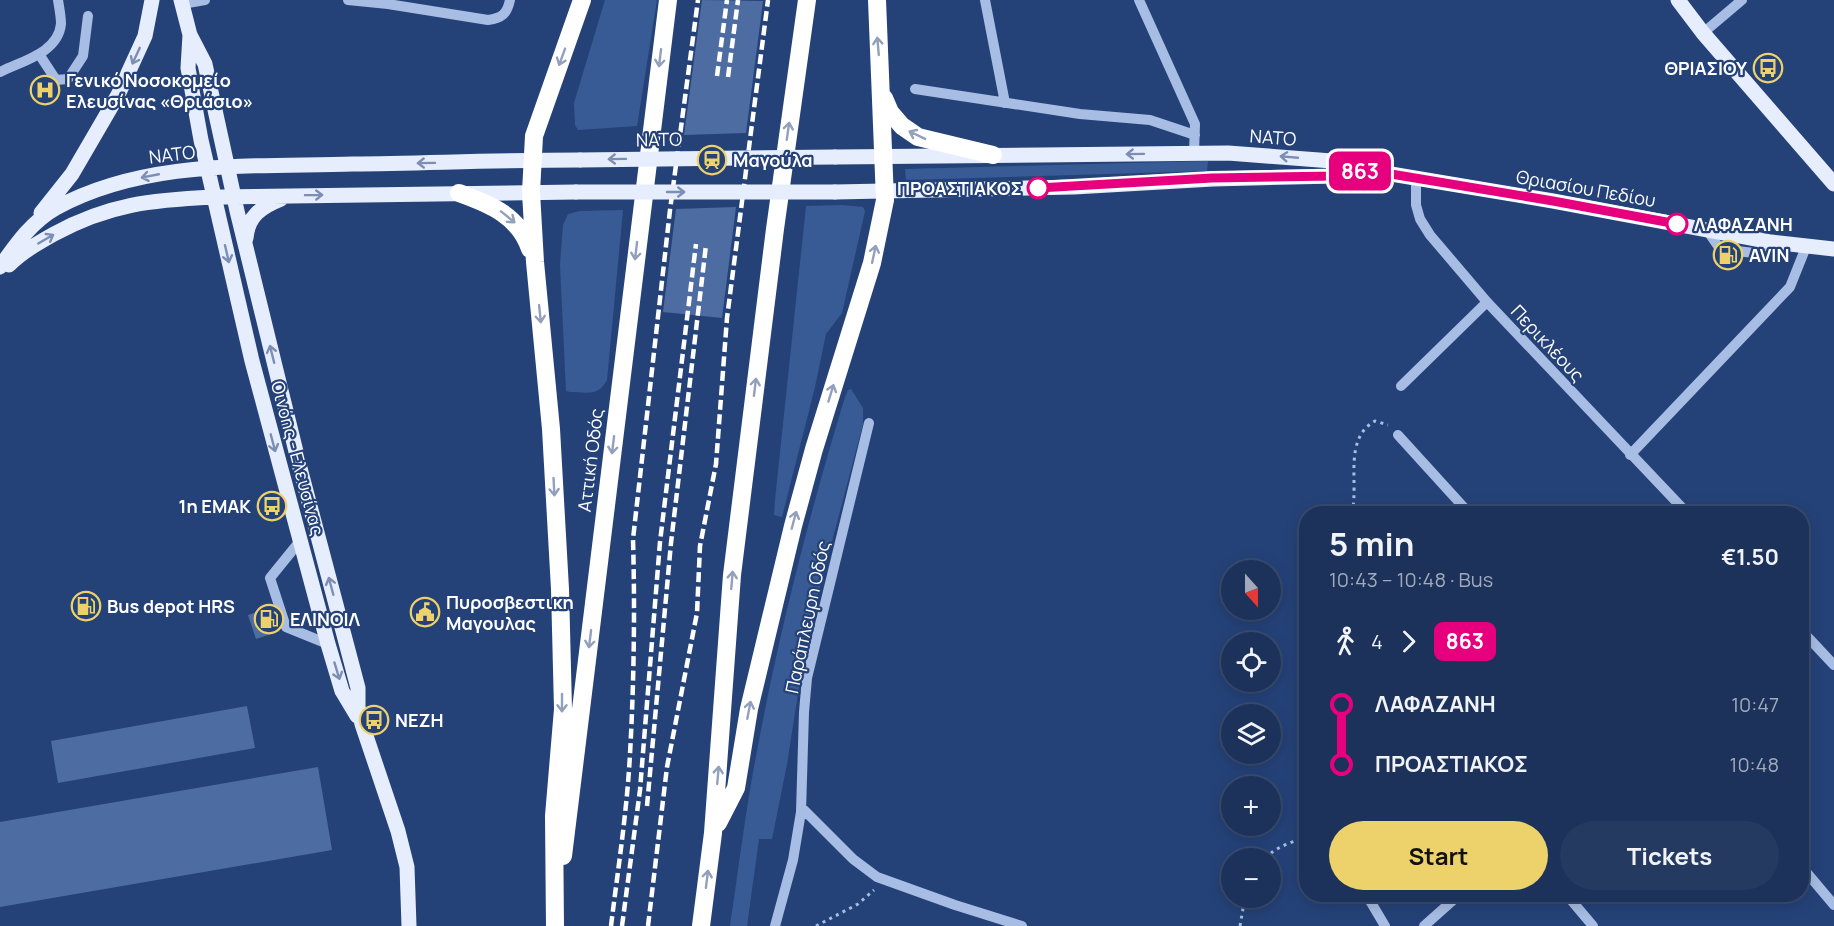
<!DOCTYPE html>
<meta charset="utf-8">
<style>
:root{--surface:#1c325a;--page:#253a60;--text:#f1f3f6;--muted:#a0aabb;--line:#3a4d70;--accent:#edd26b}
body{margin:0;font-family:Manrope,sans-serif;background:var(--page);color:var(--text);height:100vh;display:flex;flex-direction:column;font-size:22px;white-space:nowrap}
*{box-sizing:border-box;margin:0}
p{font-size:20px;color:var(--muted)}
.icon{flex:none;width:33px;height:33px;fill:none;stroke:currentColor;stroke-width:2;stroke-linecap:round;stroke-linejoin:round}
.map{position:relative;flex:1;overflow:hidden}
.details{position:absolute;left:1299px;top:506px;width:510px;height:396px;display:flex;flex-direction:column;background:var(--surface);border-radius:24px;box-shadow:0 3px 15px #0003,0 0 0 2px var(--line)}
.details>*{flex:none}
.badge{padding:0 12px;border-radius:9px;font-size:21px;line-height:39px}
.needle{width:39px;rotate:159deg}
.fabs{position:absolute;left:1221px;top:560px;display:grid;gap:12px}
.fabs a{display:grid;place-items:center;width:60px;height:60px;border-radius:50%;background:var(--surface);box-shadow:0 3px 15px #0003,0 0 0 2px var(--line);font-size:30px}
.map>.badge{position:absolute;translate:-50% -50%;box-shadow:0 0 0 3px #fff}
.legs{display:flex;align-items:center;gap:9px;height:66px;padding:0 30px;font-size:20px}
.legs p{margin-inline-start:auto}
.headline{display:flex;align-items:center;justify-content:space-between;height:102px;padding:0 30px}
h1{font-size:33px;font-weight:700;line-height:45px}
.cta{display:flex;gap:12px;margin-top:auto;padding:12px 30px}
.cta a{flex:1;height:69px;border-radius:36px;background:var(--accent);color:#111;font-size:24px;font-weight:700;line-height:69px;text-align:center}
.cta a+a{background:var(--page);color:var(--text)}
ul{padding:0 30px;list-style:none}
li{display:flex;align-items:center;gap:21px;height:60px;font-size:22px}
li i{display:grid;place-items:center;width:9px;height:100%;margin:0 8px;background:currentColor}
li i::after{content:'';width:15px;height:15px;margin:-8px;border:4px solid;border-radius:50%;background:var(--surface)}
li p{margin-inline-start:auto}
li:first-child i{background:linear-gradient(#0000 50%,currentColor 0)}
li:last-child i{background:linear-gradient(currentColor 50%,#0000 0)}
.map>svg:first-child{display:block}
.green{fill:#385b95}
.building{fill:#4d6ca2}
.lines{fill:none;stroke-linecap:round;stroke-linejoin:round}
.path{stroke:#a7bde3;stroke-width:3;stroke-dasharray:3 4.5;stroke-linecap:butt}
.minor{stroke:#a7bde3;stroke-width:10}
.major{stroke:#e6edfc;stroke-width:15}
.highway{stroke:#fff;stroke-width:18}
.rail{stroke:#fff;stroke-width:4.5;stroke-dasharray:10 4.5;stroke-linecap:butt}
.major-bridge{stroke:#e6edfc;stroke-width:15}
.oneway{stroke:#92a0bc}
.oneway2{stroke:#7c8fb3}
.line-1-casing{stroke:#fff;stroke-width:14}
.line-1{stroke:#e6007e;stroke-width:9}
.stop-1-dot{fill:#fff;stroke:#e6007e;stroke-width:3}
.labels{text-anchor:middle;dominant-baseline:central;stroke-width:4.5;stroke-linejoin:round;paint-order:stroke}
.poi-label{font-size:18px;font-weight:bold;fill:#fff;stroke:#254278;text-anchor:start}
.street-label{font-size:18px;fill:#fff;stroke:#254278}
.stop-label{font-size:18px;font-weight:bold;fill:#fff;stroke:#254278;text-anchor:end}
</style>
<div class="map">
<svg width="1834" height="926" viewBox="0 0 1834 926">
<rect width="100%" height="100%" fill="#254278"/>
<path class="green" d="M605,0h52l-20,126 -59,4 -3,-5 -1,-22z
M1208,161l-1,10 -301,9 -1,-11z
M842,205l21,2 2,4 -23,102 -16,21 -11,53 -33,130 -8,-2 1,-15 31,-294z
M623,210l-16,170c-9,17 -20,12 -37,12l-4,-1 -6,-126 3,-40 5,-11 12,-3z
M851,389l12,19v16l-56,212 -20,128 -15,75h-13l-12,87h-17c9,-60 16,-120 28,-180 22,-118 52,-234 87,-349l3,-7z"/>
<path class="building" d="M702,0l61,1 -17,132 -62,2z
M736,207l-14,111 -59,-6 13,-103z
M272,607l8,24 -24,8 -8,-24z
M247,706l8,42 -197,35 -7,-42z
M318,767l14,83 -332,57v-85z"/>
<g class="lines">
<path class="path" d="M1352,513c7,-31 -9,-74 23,-92l13,4
M1265,858c12,-11 25,-16 41,-20
M816,926l42,-22 16,-14
M1240,926l5,-29"/>
<path class="minor" d="M348,0l40,4 100,16c14,-2 19,-6 22,-20
M985,0l20,103
M1139,0l56,124 -1,29
M182,4l23,-4
M1703,33l39,-33
M39,54l17,26 12,-1 15,-23 5,-40
M0,72c22,-11 58,-19 61,-48 0,-8 -2,-17 -3,-24
M915,89l165,25 70,6 45,15
M1416,179v26l4,14 10,16 57,67 200,211
M1707,230l13,19 34,4 17,-11
M1401,386l86,-84
M1398,435l71,78
M1630,455l160,-168 16,-40
M300,541l-30,37 16,49 42,17
M1802,631l32,34
M802,808l51,51 24,18 78,28 67,21
M1802,867l32,38
M1366,894l19,32
M1566,894l27,32
M775,926l18,-66 8,-48 3,-100 3,-34 62,-255
M1424,926l36,-32"/>
<path class="major" d="M181,0l9,35 15,29 32,147 64,261 57,216v19l4,17 36,107 9,36 2,59
M1678,0l25,33 131,151
M190,35l-2,33 13,72 51,221 76,283 14,47 15,25
M835,157l393,-4 117,9 22,8 186,31 218,41 63,7
M835,192l239,-5 139,-8 123,-3 29,-6
M41,213l31,-39 46,-79 27,-59 7,-36
M246,238c2,-22 15,-31 35,-39
M9,265c13,-13 29,-22 45,-31 55,-30 98,-34 159,-37l363,-5
M0,267c15,-21 31,-45 56,-59 90,-49 198,-41 297,-44 76,-1 152,-4 227,-4"/>
<path class="highway" d="M884,98l6,14 12,14 16,11 75,18
M459,193c31,11 60,23 71,56
M718,823l18,-35 13,-79 44,-183 21,-77 58,-186 13,-63 -8,-200
M563,856l105,-856
M555,926l-1,-110 9,-107 -3,-120 -9,-160 -16,-167 -4,-70 3,-56 48,-136
M701,926l12,-93 19,-258 43,-346 32,-229"/>
<path class="rail" d="M717,76l10,-76
M728,77l10,-77
M647,806l24,-263 35,-298
M611,926c7,-57 16,-115 19,-172 4,-72 5,-144 3,-215l37,-329 28,-210
M622,926l18,-136 20,-248 36,-298
M648,926l19,-159 30,-154 3,-67 16,-82 11,-146 41,-318"/>
<path class="major-bridge" d="M580,160l255,-3
M576,192h259"/>
</g>
<defs><path id="oneway-shaft" d="M-6 0H5M1.5-3L5.5 0L1.5 3" fill="none" stroke-width="1.6" stroke-linecap="round" stroke-linejoin="round" transform="scale(1.5)"/></defs>
<g class="oneway">
<use href="#oneway-shaft" transform="translate(878 46) rotate(-95)"/>
<use href="#oneway-shaft" transform="translate(562 57) rotate(110)"/>
<use href="#oneway-shaft" transform="translate(660 58) rotate(97)"/>
<use href="#oneway-shaft" transform="translate(788 131) rotate(-82)"/>
<use href="#oneway-shaft" transform="translate(917 135) rotate(-154)"/>
<use href="#oneway-shaft" transform="translate(508 217) rotate(39)"/>
<use href="#oneway-shaft" transform="translate(636 251) rotate(97)"/>
<use href="#oneway-shaft" transform="translate(874 254) rotate(-78)"/>
<use href="#oneway-shaft" transform="translate(540 314) rotate(84)"/>
<use href="#oneway-shaft" transform="translate(755 387) rotate(-83)"/>
<use href="#oneway-shaft" transform="translate(831 393) rotate(-73)"/>
<use href="#oneway-shaft" transform="translate(613 445) rotate(97)"/>
<use href="#oneway-shaft" transform="translate(554 487) rotate(87)"/>
<use href="#oneway-shaft" transform="translate(794 520) rotate(-75)"/>
<use href="#oneway-shaft" transform="translate(732 580) rotate(-85)"/>
<use href="#oneway-shaft" transform="translate(590 639) rotate(97)"/>
<use href="#oneway-shaft" transform="translate(562 703) rotate(90)"/>
<use href="#oneway-shaft" transform="translate(749 710) rotate(-79)"/>
<use href="#oneway-shaft" transform="translate(718 775) rotate(-85)"/>
<use href="#oneway-shaft" transform="translate(707 879) rotate(-83)"/>
</g>
<g class="oneway2">
<use href="#oneway-shaft" transform="translate(136 56) rotate(115)"/>
<use href="#oneway-shaft" transform="translate(1135 154) rotate(179)"/>
<use href="#oneway-shaft" transform="translate(1289 157) rotate(-175)"/>
<use href="#oneway-shaft" transform="translate(617 159) rotate(179)"/>
<use href="#oneway-shaft" transform="translate(426 163) rotate(179)"/>
<use href="#oneway-shaft" transform="translate(150 176) rotate(169)"/>
<use href="#oneway-shaft" transform="translate(676 192)"/>
<use href="#oneway-shaft" transform="translate(314 195) rotate(-1)"/>
<use href="#oneway-shaft" transform="translate(46 239) rotate(-30)"/>
<use href="#oneway-shaft" transform="translate(227 254) rotate(77)"/>
<use href="#oneway-shaft" transform="translate(272 354) rotate(-104)"/>
<use href="#oneway-shaft" transform="translate(273 443) rotate(75)"/>
<use href="#oneway-shaft" transform="translate(331 586) rotate(-105)"/>
<use href="#oneway-shaft" transform="translate(337 671) rotate(73)"/>
</g>
<g class="lines">
<g class="line-1-casing">
<path id="line-1" d="M1038,188l174,-10 124,-2 31,-6 186,31 124,23"/>
</g>
<use href="#line-1" class="line-1"/>
</g>
<defs>
<g id="bus-ring" transform="scale(1.5)"><circle r="9.5" fill="#254278" stroke="#edd26b" stroke-width="1.5"/><path d="M-5-6H5V4H4V6H2V4H-2V6H-4V4H-5ZM-3.5-4V0h7V-4ZM-3.5 1.2v1.5H-2V1.2ZM2 1.2v1.5H3.5V1.2Z" fill="#edd26b"/></g>
<g id="hospital-ring" transform="scale(1.5)"><circle r="9.5" fill="#254278" stroke="#edd26b" stroke-width="1.5"/><path d="M-5-5h3v3.5h4V-5h3V5h-3V1.5h-4V5h-3Z" fill="#edd26b"/></g>
<g id="station-ring" transform="scale(1.5)"><circle r="9.5" fill="#254278" stroke="#edd26b" stroke-width="1.5"/><path d="M-3-6H3Q5-6 5-4V2Q5 4 3 4L4.5 6H3L1.5 4h-3L-3 6H-4.5L-3 4Q-5 4-5 2V-4Q-5-6-3-6ZM-3.5-4v3h7v-3ZM-3.5 1v1.5H-2V1ZM2 1v1.5H3.5V1Z" fill="#edd26b"/></g>
<g id="fuel-ring" transform="scale(1.5)"><circle r="9.5" fill="#254278" stroke="#edd26b" stroke-width="1.5"/><path d="M-5.5-6h7V0h2V4h1.3V-2.5L3-4.5l.8-.8L6-3V5H2.5V1h-1V6h-7ZM-4.2-4.7v3.2H.2V-4.7Z" fill="#edd26b"/></g>
<g id="civic-ring" transform="scale(1.5)"><circle r="9.5" fill="#254278" stroke="#edd26b" stroke-width="1.5"/><path d="M-.6-6.5H3V-4.5H.6V-3L4-1V1h2V6H-6V1h2V-1L-.6-3ZM-1.2 2.5V6h2.4V2.5Z" fill="#edd26b"/></g>
</defs>
<g fill-rule="evenodd">
<use href="#bus-ring" x="1768" y="68"/>
<use href="#hospital-ring" x="45" y="90"/>
<use href="#station-ring" x="712" y="160"/>
<use href="#fuel-ring" x="1728" y="255"/>
<use href="#bus-ring" x="272" y="506"/>
<use href="#fuel-ring" x="86" y="606"/>
<use href="#civic-ring" x="425" y="612"/>
<use href="#fuel-ring" x="269" y="619"/>
<use href="#bus-ring" x="374" y="720"/>
</g>
<g class="stop-1-dot">
<circle cx="1038" cy="188" r="10"/>
<circle cx="1677" cy="224" r="10"/>
</g>
<g class="labels">
<g class="poi-label">
<text x="1747" y="68" text-anchor="end">ΘΡΙΑΣΙΟΥ</text>
<text x="66" y="80">Γενικό Νοσοκομείο<tspan x="66" dy="21">Ελευσίνας «Θριάσιο»</tspan></text>
<text x="733" y="160">Μαγούλα</text>
<text x="1749" y="255">AVIN</text>
<text x="251" y="506" text-anchor="end">1η ΕΜΑΚ</text>
<text x="446" y="602">Πυροσβεστικη<tspan x="446" dy="21">Μαγουλας</tspan></text>
<text x="107" y="606">Bus depot HRS</text>
<text x="290" y="619">ΕΛΙΝΟΙΛ</text>
<text x="395" y="720">ΝΕΖΗ</text>
</g>
<g class="street-label">
<text transform="translate(1273 137) rotate(4)">ΝΑΤΟ</text>
<text transform="translate(659 139) rotate(-1)">ΝΑΤΟ</text>
<text transform="translate(172 154) rotate(-7)">ΝΑΤΟ</text>
<text transform="translate(1586 188) rotate(10)">Θριασίου Πεδίου</text>
<text transform="translate(1548 343) rotate(47)">Περικλέους</text>
<text transform="translate(298 458) rotate(75)">Οινόης - Ελευσίνας</text>
<text transform="translate(590 460) rotate(-83)">Αττική Οδός</text>
<text transform="translate(807 617) rotate(-78)">Παράπλευρη Οδός</text>
</g>
<g class="stop-label">
<text x="1022" y="188">ΠΡΟΑΣΤΙΑΚΟΣ</text>
<text x="1694" y="224" text-anchor="start">ΛΑΦΑΖΑΝΗ</text>
</g>
</g>
</svg>
<div class="fabs">
<a><svg class="needle" viewBox="-14 -14 28 28"><path d="M0-13l5 13h-10z" fill="#e53935"/><path d="M0 13l5-13h-10z" fill="#a0aabb"/></svg></a>
<a><svg class="icon" aria-label="locate" viewBox="0 0 24 24"><circle cx="12" cy="12" r="6"/><path d="M12 2v4M12 18v4M2 12h4M18 12h4"/></svg></a>
<a><svg class="icon" aria-label="layers" viewBox="0 0 24 24"><path d="M12 4l9 5-9 5-9-5zM3 14l9 5 9-5"/></svg></a>
<a>+</a>
<a>−</a>
</div>
<b class="badge" style="left:1360px;top:171px;background:#e6007e;color:#fff">863</b>
<section class="details">
<div class="headline"><div><h1>5 min</h1><p>10:43 – 10:48 · Bus</p></div><b>€1.50</b></div>
<div class="legs"><svg class="icon" aria-label="walk" viewBox="0 0 24 24"><circle cx="13" cy="4" r="2"/><path d="M13 8l-2 6 4 7M11 14l-3 7M7 12l3-4h3l4 4"/></svg>4<svg class="icon" aria-label="forward" viewBox="0 0 24 24"><path d="M9 5l7 7-7 7"/></svg><b class="badge" style="background:#e6007e;color:#fff">863</b></div>
<ul>
<li><i style="color:#e6007e"></i><b>ΛΑΦΑΖΑΝΗ</b><p>10:47</p></li>
<li><i style="color:#e6007e"></i><b>ΠΡΟΑΣΤΙΑΚΟΣ</b><p>10:48</p></li>
</ul>
<div class="cta"><a>Start</a><a>Tickets</a></div>
</section>
</div>
